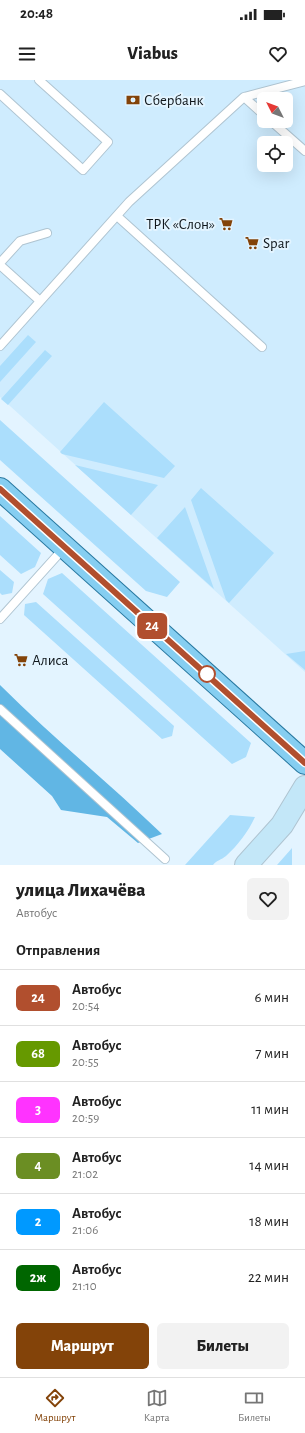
<!DOCTYPE html>
<html lang="ru">
<meta charset="utf-8">
<style>
:root{--surface:#fff;--page:#f2f2f2;--text:#222;--muted:#767676;--line:#e0e0e0;--accent:#834309}
body{margin:0;font-family:"Alegreya Sans",sans-serif;background:var(--page);color:var(--text);height:100vh;display:flex;flex-direction:column;font-size:15px;white-space:nowrap}
*{box-sizing:border-box;margin:0}
p{font-size:13px;color:var(--muted)}
.icon{flex:none;width:22px;height:22px;fill:none;stroke:currentColor;stroke-width:2;stroke-linecap:round;stroke-linejoin:round}
.map{position:relative;height:785px;overflow:hidden}
.drawer{display:flex;flex-direction:column;background:var(--surface);flex:1}
.drawer>*{flex:none}
.badge{padding:0 8px;border-radius:6px;font-size:14px;line-height:26px}
.needle{width:26px;rotate:312deg}
.buttons{position:absolute;left:257px;top:12px;display:grid;gap:8px}
.buttons a{display:grid;place-items:center;width:36px;height:36px;border-radius:6px;background:var(--surface);box-shadow:0 4px 16px #0002;font-size:20px}
.map>.badge{position:absolute;translate:-50% -50%;box-shadow:0 0 0 2px #fff}
h2{padding:0 16px;font-size:15px;line-height:36px}
.round{display:grid;place-items:center;flex:none;width:42px;height:42px;border-radius:6px;background:var(--page)}
.summary{display:flex;align-items:center;justify-content:space-between;height:68px;padding:0 16px}
h1{font-size:19px;font-weight:800;line-height:30px}
.button{display:flex;gap:8px;margin-top:auto;padding:8px 16px}
.button a{flex:1;height:46px;border-radius:6px;background:var(--accent);color:#fff;font-size:16px;font-weight:800;line-height:46px;text-align:center}
.button a+a{background:var(--page);color:var(--text)}
ul{padding:0;list-style:none}
li{display:flex;align-items:center;gap:12px;height:56px;padding:0 16px;border-top:1px solid var(--line)}
li div{flex:1}
li b{display:block;font-size:15px}
li em{font-style:normal}
li .badge{min-width:44px;font-weight:700;text-align:center}
.status{display:flex;justify-content:space-between;align-items:center;height:28px;padding:0 20px;background:var(--surface);direction:ltr}
.status svg{height:11px;fill:currentColor}
header{display:flex;justify-content:space-between;align-items:center;height:52px;padding:0 16px;background:var(--surface);font-size:18px;font-weight:800}
.tabs{display:flex;justify-content:space-around;align-items:center;height:56px;border-top:1px solid var(--line);background:var(--surface);font-size:11px;color:var(--muted)}
.tabs a{display:grid;justify-items:center;gap:2px}
.tabs .active{color:var(--accent)}
.map>svg:first-child{display:block}
.built{fill:#cfecfe;fill-rule:evenodd}
.green{fill:#abdefc}
.forest{fill:#61b6e4}
.lines{fill:none;stroke-linecap:round;stroke-linejoin:round}
.lane-casing{stroke:#afc4d1;stroke-width:10}
.secondary-casing{stroke:#afc4d1;stroke-width:24}
.primary-casing{stroke:#2979a1;stroke-width:24}
.lane{stroke:#fff;stroke-width:8}
.secondary{stroke:#c3e7f8;stroke-width:22}
.primary{stroke:#86cef1;stroke-width:22}
.line-casing{stroke:#fff;stroke-width:9}
.line{stroke:#b14f2e;stroke-width:6}
.stop-dot{fill:#fff;stroke:#b14f2e;stroke-width:2}
.labels{text-anchor:middle;dominant-baseline:central;stroke-width:4;stroke-linejoin:round;paint-order:stroke}
.poi-label{font-size:15px;fill:#10171c;stroke:#e3f4ff;text-anchor:start}
</style>
<div class="status"><b>20:48</b><svg viewBox="0 0 49 12"><path d="M0 12V9h3v3zM5 12V6h3v6zM10 12V3h3v9zM15 12V0h3v12zM26 1h20v11H26zM47 4h2v5h-2z"/></svg></div>
<header><svg class="icon" aria-label="menu" viewBox="0 0 24 24"><path d="M4 6h16M4 12h16M4 18h16"/></svg>Viabus<svg class="icon" aria-label="heart" viewBox="0 0 24 24"><path d="M12 20l-8-8c-3-5 5-10 8-4 3-6 11-1 8 4z"/></svg></header>
<div class="map">
<svg width="305" height="785" viewBox="0 0 305 785">
<rect width="100%" height="100%" fill="#e3f4ff"/>
<path class="built" d="M0,0h305v592l-305,-275zM264,19h22v22h-22zM264,63h22v22h-22z"/>
<path class="green" d="M28,255l8,7 -36,40v-16z
M45,270l7,6 -44,49 -7,-6z
M104,322l71,64 -11,12 -102,-24 -2,-2z
M0,340l180,162 -13,15 -21,-6 -146,-131z
M75,385l83,20 -27,30z
M201,408l73,65 -45,50 -3,-3 -35,-100z
M185,427l29,82 -57,-51z
M0,436l41,37 -6,14 -14,7 -21,-19z
M0,490l14,12 -2,11 -10,2 -2,-2z
M62,493l189,170 -5,14 -14,7 -189,-170 5,-15z
M36,522l138,124 -2,10 -10,3 -138,-124 1,-11z
M305,571v19l-19,-16z
M230,735l25,2c-7,15 -17,28 -29,39 -5,4 -9,4 -13,9h-28z
M292,768v17h-15z"/>
<path class="forest" d="M0,605c52,52 109,98 162,149l-24,9 -31,-26 -46,-7 -9,-14 -52,-47z"/>
<g class="lines">
<g class="lane-casing">
<path id="lane" d="M0,14l83,76 25,-28 -69,-62
M244,17l20,18
M271,41l34,30
M117,136l145,131
M0,183l20,-22 27,-8
M0,185l40,36
M0,266l129,-144 115,-105 61,-16
M0,539l64,-71
M0,629l165,150"/>
</g>
<g class="secondary-casing">
<path id="secondary" d="M246,785l36,-40 23,-38"/>
</g>
<g class="primary-casing">
<path id="primary" d="M0,409l305,274"/>
</g>
<use href="#lane" class="lane"/>
<use href="#secondary" class="secondary"/>
<use href="#primary" class="primary"/>
</g>
<g class="lines">
<g class="line-casing">
<path id="line" d="M0,409l305,274"/>
</g>
<use href="#line" class="line"/>
</g>
<defs>
<g id="bank-bare" transform="scale(1.08)"><path d="M-6-4H6V4H-6ZM0-2.3a2.3 2.3 0 1 0 0 4.6a2.3 2.3 0 1 0 0-4.6Z" fill="#834309" stroke="#e3f4ff" stroke-width="2.5" paint-order="stroke"/></g>
<g id="supermarket-bare" transform="scale(1.08)"><path d="M-6-5.5h2.5l.6 2H6L4.5 2H-2.5L-4.4-4H-6ZM-1.5 3.2a1.3 1.3 0 1 0 .1 0ZM3 3.2a1.3 1.3 0 1 0 .1 0Z" fill="#834309" stroke="#e3f4ff" stroke-width="2.5" paint-order="stroke"/></g>
</defs>
<g fill-rule="evenodd">
<use href="#bank-bare" x="133" y="20"/>
<use href="#supermarket-bare" x="226" y="144"/>
<use href="#supermarket-bare" x="252" y="163"/>
<use href="#supermarket-bare" x="21" y="580"/>
</g>
<circle class="stop-dot" cx="207" cy="594" r="8"/>
<g class="labels">
<g class="poi-label">
<text x="144" y="20">Сбербанк</text>
<text x="215" y="144" text-anchor="end">ТРК «Слон»</text>
<text x="263" y="163">Spar</text>
<text x="32" y="580">Алиса</text>
</g>
</g>
</svg>
<div class="buttons">
<a><svg class="needle" viewBox="-14 -14 28 28"><path d="M0-13l5 13h-10z" fill="#e53935"/><path d="M0 13l5-13h-10z" fill="#767676"/></svg></a>
<a><svg class="icon" aria-label="locate" viewBox="0 0 24 24"><circle cx="12" cy="12" r="6"/><path d="M12 2v4M12 18v4M2 12h4M18 12h4"/></svg></a>
</div>
<b class="badge" style="left:152px;top:546px;background:#b14f2e;color:#fff">24</b>
</div>
<section class="drawer">
<div class="summary"><div><h1>улица Лихачёва</h1><p>Автобус</p></div><a class="round"><svg class="icon" aria-label="heart" viewBox="0 0 24 24"><path d="M12 20l-8-8c-3-5 5-10 8-4 3-6 11-1 8 4z"/></svg></a></div>
<h2>Отправления</h2>
<ul>
<li><span class="badge" style="background:#b14f2e;color:#fff">24</span><div><b>Автобус</b><p>20:54</p></div><em>6 мин</em></li>
<li><span class="badge" style="background:#690;color:#fff">68</span><div><b>Автобус</b><p>20:55</p></div><em>7 мин</em></li>
<li><span class="badge" style="background:#f3f;color:#fff">3</span><div><b>Автобус</b><p>20:59</p></div><em>11 мин</em></li>
<li><span class="badge" style="background:#6b8e23;color:#fff">4</span><div><b>Автобус</b><p>21:02</p></div><em>14 мин</em></li>
<li><span class="badge" style="background:#09f;color:#fff">2</span><div><b>Автобус</b><p>21:06</p></div><em>18 мин</em></li>
<li><span class="badge" style="background:#060;color:#fff">2ж</span><div><b>Автобус</b><p>21:10</p></div><em>22 мин</em></li>
</ul>
<div class="button"><a>Маршрут</a><a>Билеты</a></div>
</section>
<nav class="tabs">
<a class="active"><svg class="icon" aria-label="directions" viewBox="0 0 24 24"><path d="M12 3l9 9-9 9-9-9zM9 14v-3h6M13 9l2 2-2 2"/></svg>Маршрут</a>
<a><svg class="icon" aria-label="map" viewBox="0 0 24 24"><path d="M3 6l6-2 6 2 6-2v14l-6 2-6-2-6 2zM9 4v14M15 6v14"/></svg>Карта</a>
<a><svg class="icon" aria-label="tickets" viewBox="0 0 24 24"><path d="M3 7h18v10H3zM15 7v10"/></svg>Билеты</a>
</nav>
